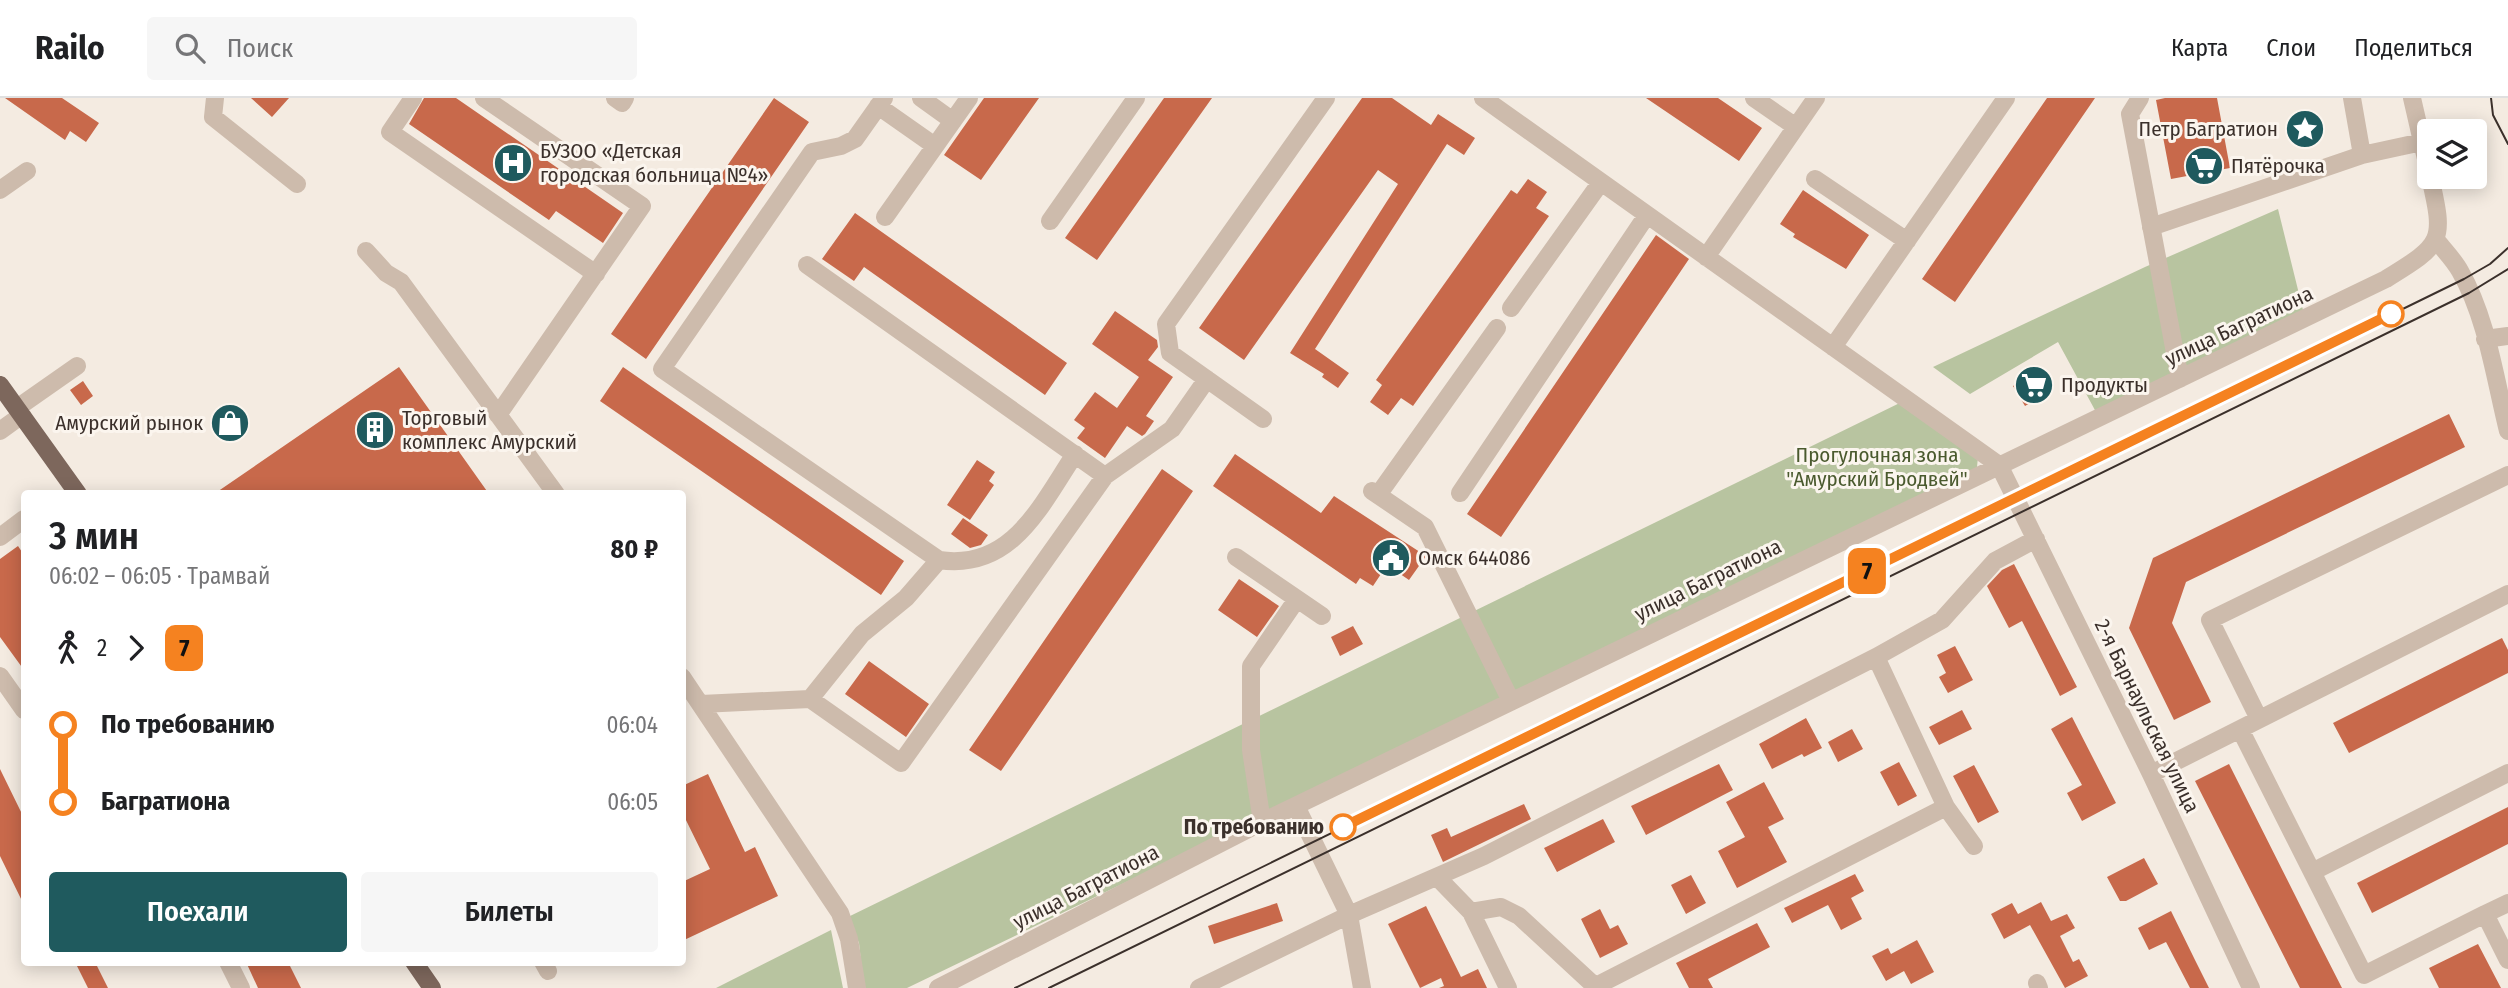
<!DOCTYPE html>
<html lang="ru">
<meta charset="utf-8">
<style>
:root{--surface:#fff;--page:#f6f6f6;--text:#202124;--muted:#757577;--line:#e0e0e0;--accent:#1f5a5e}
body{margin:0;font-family:"Fira Sans Condensed",sans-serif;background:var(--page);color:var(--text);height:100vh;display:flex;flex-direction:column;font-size:26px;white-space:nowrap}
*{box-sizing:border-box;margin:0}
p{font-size:23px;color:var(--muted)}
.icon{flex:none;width:38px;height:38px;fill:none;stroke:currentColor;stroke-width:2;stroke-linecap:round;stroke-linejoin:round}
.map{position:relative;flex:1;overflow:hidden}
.drawer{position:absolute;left:21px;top:392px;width:665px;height:476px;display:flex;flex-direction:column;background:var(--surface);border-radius:7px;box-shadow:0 4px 18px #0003}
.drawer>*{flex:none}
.badge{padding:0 14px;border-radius:10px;font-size:24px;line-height:46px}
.controls{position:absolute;left:2417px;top:21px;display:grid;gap:14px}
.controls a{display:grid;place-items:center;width:70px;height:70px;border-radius:7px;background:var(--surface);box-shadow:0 4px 18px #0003;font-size:35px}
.map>.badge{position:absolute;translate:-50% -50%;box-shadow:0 0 0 4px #fff}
.legs{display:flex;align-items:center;gap:10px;height:77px;padding:0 28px;font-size:23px}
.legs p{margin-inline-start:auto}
.headline{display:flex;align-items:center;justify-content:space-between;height:119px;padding:0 28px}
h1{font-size:38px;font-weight:600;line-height:52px}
.action{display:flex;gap:14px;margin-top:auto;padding:14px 28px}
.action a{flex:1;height:80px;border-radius:7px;background:var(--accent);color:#fff;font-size:28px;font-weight:600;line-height:80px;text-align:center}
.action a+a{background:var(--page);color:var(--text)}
ul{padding:0 28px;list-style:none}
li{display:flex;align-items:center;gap:24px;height:77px;font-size:26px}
li i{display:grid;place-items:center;width:10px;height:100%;margin:0 9px;background:currentColor}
li i::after{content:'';width:18px;height:18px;margin:-9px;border:5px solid;border-radius:50%;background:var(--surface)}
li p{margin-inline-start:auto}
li:first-child i{background:linear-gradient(#0000 50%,currentColor 0)}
li:last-child i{background:linear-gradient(currentColor 50%,#0000 0)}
header{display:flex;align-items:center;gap:42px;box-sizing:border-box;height:98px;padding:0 35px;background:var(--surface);border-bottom:2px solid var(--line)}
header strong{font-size:33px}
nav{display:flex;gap:38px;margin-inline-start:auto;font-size:24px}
.search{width:490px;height:63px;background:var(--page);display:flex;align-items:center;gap:18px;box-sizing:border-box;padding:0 24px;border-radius:7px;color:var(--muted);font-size:26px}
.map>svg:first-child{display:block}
.green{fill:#b8c4a0}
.building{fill:#c8694b}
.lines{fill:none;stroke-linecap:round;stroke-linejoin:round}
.minor{stroke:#cdbbac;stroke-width:18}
.major{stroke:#7d675c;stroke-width:18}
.tram{stroke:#3b302b;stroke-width:2}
.line-1-casing{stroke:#fff;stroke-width:16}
.line-1{stroke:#f58220;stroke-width:10}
.stop-1-dot{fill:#fff;stroke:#f58220;stroke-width:3.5}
.labels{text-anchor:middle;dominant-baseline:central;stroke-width:6;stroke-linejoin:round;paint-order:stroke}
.poi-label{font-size:21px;fill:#3b302b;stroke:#fbf5ee;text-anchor:start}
.street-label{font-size:21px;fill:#3b302b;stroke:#fbf5ee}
.park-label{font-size:21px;fill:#4a5a2e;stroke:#fbf5ee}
.stop-label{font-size:21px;font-weight:bold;fill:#3b302b;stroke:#fbf5ee;text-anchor:end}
</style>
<header>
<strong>Railo</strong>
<div class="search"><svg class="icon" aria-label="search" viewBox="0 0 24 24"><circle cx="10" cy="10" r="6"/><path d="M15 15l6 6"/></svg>Поиск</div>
<nav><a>Карта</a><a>Слои</a><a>Поделиться</a></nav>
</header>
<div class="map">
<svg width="2508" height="890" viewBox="0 0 2508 890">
<rect width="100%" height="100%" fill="#f4ebe1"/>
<path class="green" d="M2278,111l25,101 -207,102 -38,-70 -88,52 -37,-27 212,-100z
M1914,298l64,61 -1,10 -8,8 -1062,513h-43l-5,-45 -11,-26z
M831,832l12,58h-127z"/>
<path class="building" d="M5,0h57l37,25 -13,19 -16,-11 -5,9z
M251,0h38l-17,19z
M424,0h32l167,115 -20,30 -47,-32 -7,9 -140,-96z
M774,0l35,24 -163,237 -35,-25z
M984,0h55l-58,82 -37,-25z
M1164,0h48l-115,162 -32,-22z
M1362,0h30l39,27 7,-11 37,24 -11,17 -17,-11 -132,205 34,24 -11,15 -16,-11 2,-3 -34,-21 108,-169 -20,-14 -134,190 -45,-32z
M1646,0h72l44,30 -23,33z
M2047,0h48l-140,204 -33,-23z
M2165,0h52l13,70 -59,11 -15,-79z
M1528,81l19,13 -11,16 13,8 -136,190 -12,-8 -13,17 -18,-13 12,-17 -6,-5 135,-190 6,4z
M1803,92l66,45 -23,34 -53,-32 2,-3 -15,-10z
M855,115l212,150 -22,32 -181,-128 -10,14 -32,-22z
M1656,137l33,24 -188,278 -34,-23z
M1115,213l42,29 1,7 -10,13 25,17 -27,39 8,5 -9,13 -3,2 -15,-10 -22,32 -28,-20 8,-10 -11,-8 21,-28 22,16 22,-31 -47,-33z
M399,269l90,127h-275z
M623,269l281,194 -23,34 -281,-194z
M2039,273l12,20 -26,15 -12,-20z
M83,283l10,15 -12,9 -11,-15z
M2449,316l16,33 -279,135 -14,41 39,79 -37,18 -45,-92 24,-70z
M1235,356l86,59 13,-17 92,60 -17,24 -22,-15 -14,21 -13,-8 -4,6 -143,-98z
M977,362l18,12 -6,9 5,4 -24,35 -23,-15z
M1162,371l31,22 -192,280 -32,-21z
M963,420l25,17 -7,10 -11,3 -19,-14z
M18,448l6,9v115l-24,-33v-78z
M2014,466l63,123 -17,9 -38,-75 -13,7 -22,-42 15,-16z
M1239,481l40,27 -22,31 -39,-27z
M1353,528l10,18 -23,12 -9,-19z
M2502,540l6,12v23l-159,80 -16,-30z
M1955,548l18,34 -25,13 -9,-16 7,-4 -9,-18z
M869,563l60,43 -23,33 -61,-43z
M1962,612l10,19 -33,16 -10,-18z
M2072,619l44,86 -34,18 -15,-28 15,-8 -31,-56z
M1806,620l16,30 -18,9 -2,-3 -30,15 -13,-25z
M1852,631l11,20 -25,13 -10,-20z
M1899,664l18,34 -19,10 -18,-34z
M1719,666l14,26 -87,45 -15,-29z
M2229,666l89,177 24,47h-42l-105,-207z
M1974,667l25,47 -21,11 -25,-47z
M0,671l24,49v87l-24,-49z
M708,676l37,78 10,-5 23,49 -96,45v-59l28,-13 -28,-57v-26z
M1764,684l20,37 -16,8 19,35 -50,26 -19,-37 27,-14 -19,-35z
M1524,706l7,15 -88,43 -12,-27 16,-7 4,9z
M2508,709v37l-136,69 -15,-30z
M1603,721l12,23 -58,30 -13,-24z
M2144,760l14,26 -32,17h-6l-13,-24z
M1855,776l9,17 -13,7 11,21 -21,11 -13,-25 -36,18 -8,-15z
M1691,777l15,28 -20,11 -15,-29z
M2041,804l10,19 16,-7 8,14 -15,8 13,26 6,-3 9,17 -23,12 -35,-63 -26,14 -13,-25 21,-11 6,11z
M1277,805l6,18 -69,23 -6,-18z
M1426,808l35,71 17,-8 9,19h-48l5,-2 -3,-8 -21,10 -32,-64z
M1600,811l10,20 8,-4 10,19 -28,14 -19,-39z
M2171,813l24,49 14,28h-19l-24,-46 -17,8 -11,-22z
M1757,825l13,24 -62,32 5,9h-24l-13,-25z
M1917,842l17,32 -23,12 -7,-13 -18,10 -14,-25 16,-8 3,6z
M2478,846l23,44h-62l-10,-20z
M75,864h20l13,26h-20z
M246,864h42l13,26h-43z"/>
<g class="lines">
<path class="minor" d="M215,0l-2,19 84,67
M413,0l-23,34 206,142
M484,0l158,108 -144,209
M615,0l7,5 3,-5
M884,0l-29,41 -14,7 -29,6 -150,217 277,191c73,11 102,-55 136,-106
M921,0l32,23
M1483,0l516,367 152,309 100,214
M1754,0l42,29
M2140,0l-10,16 50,265
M2412,0l17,74
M878,8l57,40
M2362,57l60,-13
M1815,81l92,62
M0,92l27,-19
M885,119l84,-119
M1050,123l86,-123
M2151,129l211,-72 -10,-57
M2437,143c7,9 17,19 23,30 27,47 35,108 48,160
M366,153l20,22 15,9 155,212
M1706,159l110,-159
M1511,210l90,-126
M2485,241l23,-3
M1833,249l173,-249
M17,310l60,-42
M1263,321l-93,-66 -4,-29 160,-226
M0,333l22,-16
M1105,378l67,-47 35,-50
M1372,393l53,36 86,174
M1460,395l187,-278
M1378,397l119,-167
M0,439l24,-18
M1236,459l86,59
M1876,559l70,150 28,39
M0,578l24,34
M682,579l158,236 9,26 8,49
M810,601l52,-65 44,-36 33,-38
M701,606l109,-5 91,64 204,-287 -298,-211
M2259,621l-49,-99 298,-145
M2240,631l124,246 121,-61 23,46
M2151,676l357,-180
M1296,708l53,109 13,73
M1262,724l-11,-72v-84l46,-67
M2312,774l196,-99
M1437,779l34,35 37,76
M1471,814l30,-5 18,9 78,72
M2485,816l23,-11
M228,864l13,26
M543,864l5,9
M2037,885l2,5
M1596,888l350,-179
M938,890l324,-166 1124,-543c57,-35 59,-37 44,-102
M1199,890l150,-73 135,-59 392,-199 66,-37 53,-59 41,-22"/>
<path class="major" d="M0,287l78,109
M414,864l18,26"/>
<path class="tram" d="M2491,0l2,17 15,29
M1015,890l1449,-709 26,-15 18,-16
M1049,890l1420,-695 39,-24"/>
</g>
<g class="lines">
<g class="line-1-casing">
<path id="line-1" d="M1343,729l1048,-513"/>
</g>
<use href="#line-1" class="line-1"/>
</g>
<defs>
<g id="sight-disc" transform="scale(2.0125)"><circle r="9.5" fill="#1f5a5e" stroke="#fbf5ee"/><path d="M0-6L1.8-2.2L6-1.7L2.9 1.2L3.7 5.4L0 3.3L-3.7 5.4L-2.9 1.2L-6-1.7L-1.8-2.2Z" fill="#fff"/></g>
<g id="hospital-disc" transform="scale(2.0125)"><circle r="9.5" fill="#1f5a5e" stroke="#fbf5ee"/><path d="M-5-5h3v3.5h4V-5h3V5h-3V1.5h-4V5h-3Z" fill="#fff"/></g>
<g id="supermarket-disc" transform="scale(2.0125)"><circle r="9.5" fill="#1f5a5e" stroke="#fbf5ee"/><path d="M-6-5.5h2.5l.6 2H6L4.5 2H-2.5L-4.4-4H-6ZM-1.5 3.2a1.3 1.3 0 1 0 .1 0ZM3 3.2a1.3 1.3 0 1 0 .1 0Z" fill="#fff"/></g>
<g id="shop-disc" transform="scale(2.0125)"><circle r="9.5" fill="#1f5a5e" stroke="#fbf5ee"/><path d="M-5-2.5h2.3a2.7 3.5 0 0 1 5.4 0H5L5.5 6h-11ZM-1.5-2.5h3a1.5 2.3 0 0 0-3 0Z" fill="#fff"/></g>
<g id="building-disc" transform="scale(2.0125)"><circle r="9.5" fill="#1f5a5e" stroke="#fbf5ee"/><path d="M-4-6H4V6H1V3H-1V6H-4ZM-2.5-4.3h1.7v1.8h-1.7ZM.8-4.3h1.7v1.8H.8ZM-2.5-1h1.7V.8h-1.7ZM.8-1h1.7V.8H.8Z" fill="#fff"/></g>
<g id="civic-disc" transform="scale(2.0125)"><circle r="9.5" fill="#1f5a5e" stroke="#fbf5ee"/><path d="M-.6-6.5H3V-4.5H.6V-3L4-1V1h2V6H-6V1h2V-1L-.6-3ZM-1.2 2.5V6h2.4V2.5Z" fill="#fff"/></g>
</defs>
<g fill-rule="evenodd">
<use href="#sight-disc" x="2305" y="31"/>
<use href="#hospital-disc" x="513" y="65"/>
<use href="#supermarket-disc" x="2204" y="68"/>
<use href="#supermarket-disc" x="2034" y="287"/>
<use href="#shop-disc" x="230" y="325"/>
<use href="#building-disc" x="375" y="332"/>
<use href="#civic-disc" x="1391" y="460"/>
</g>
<g class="stop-1-dot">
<circle cx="2391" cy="216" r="12"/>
<circle cx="1343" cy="729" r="12"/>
</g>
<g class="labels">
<g class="poi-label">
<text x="2278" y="31" text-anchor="end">Петр Багратион</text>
<text x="540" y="53">БУЗОО «Детская<tspan x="540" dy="24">городская больница №4»</tspan></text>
<text x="2231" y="68">Пятёрочка</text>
<text x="2061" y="287">Продукты</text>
<text x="402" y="320">Торговый<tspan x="402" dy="24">комплекс Амурский</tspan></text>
<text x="203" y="325" text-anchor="end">Амурский рынок</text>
<text x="1418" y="460">Омск 644086</text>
</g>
<g class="street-label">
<text transform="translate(2239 228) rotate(-25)">улица Багратиона</text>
<text transform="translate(1708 482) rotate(-26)">улица Багратиона</text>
<text transform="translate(2147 618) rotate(64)">2-я Барнаульская улица</text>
<text transform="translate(1086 789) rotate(-27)">улица Багратиона</text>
</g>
<g class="park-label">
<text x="1877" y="357">Прогулочная зона<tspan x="1877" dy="24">"Амурский Бродвей"</tspan></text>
</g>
<g class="stop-label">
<text x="1324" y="729">По требованию</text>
</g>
</g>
</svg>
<div class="controls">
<a><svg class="icon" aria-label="layers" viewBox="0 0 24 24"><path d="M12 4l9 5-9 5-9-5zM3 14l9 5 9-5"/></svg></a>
</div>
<b class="badge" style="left:1867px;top:473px;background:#f58220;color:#111">7</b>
<section class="drawer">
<div class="headline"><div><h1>3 мин</h1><p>06:02 – 06:05 · Трамвай</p></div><b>80 ₽</b></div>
<div class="legs"><svg class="icon" aria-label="walk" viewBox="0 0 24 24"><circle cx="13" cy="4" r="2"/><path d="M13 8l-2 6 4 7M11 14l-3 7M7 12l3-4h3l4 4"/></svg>2<svg class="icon" aria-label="forward" viewBox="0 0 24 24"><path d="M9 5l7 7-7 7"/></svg><b class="badge" style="background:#f58220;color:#111">7</b></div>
<ul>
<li><i style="color:#f58220"></i><b>По требованию</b><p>06:04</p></li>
<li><i style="color:#f58220"></i><b>Багратиона</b><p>06:05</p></li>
</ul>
<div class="action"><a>Поехали</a><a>Билеты</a></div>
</section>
</div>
